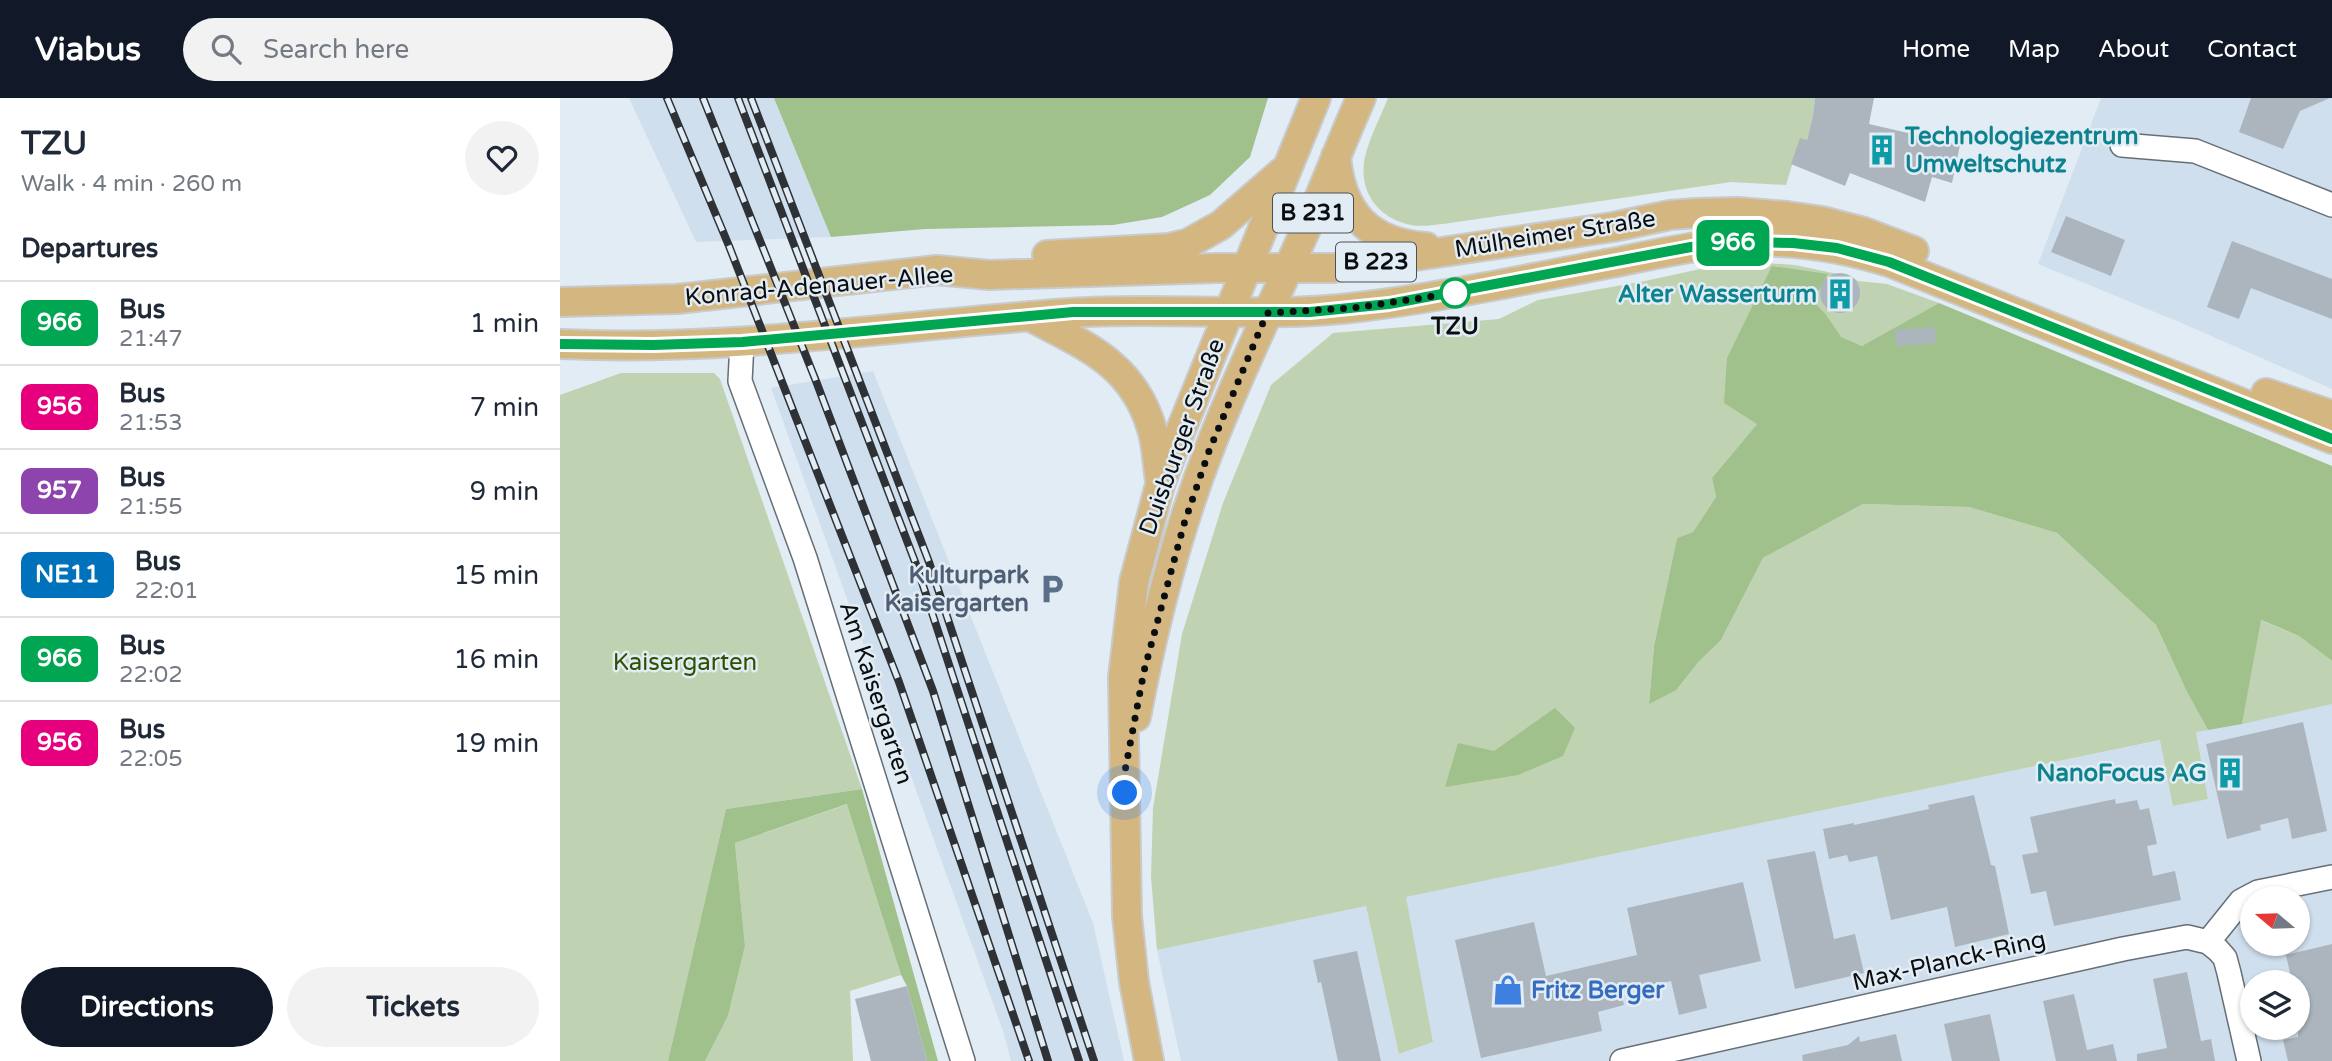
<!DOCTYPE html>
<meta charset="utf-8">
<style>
:root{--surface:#fff;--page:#f2f2f3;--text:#1f2937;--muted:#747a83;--line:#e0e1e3;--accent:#111827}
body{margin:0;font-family:"Varela Round",sans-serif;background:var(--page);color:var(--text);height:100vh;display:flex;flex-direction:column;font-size:26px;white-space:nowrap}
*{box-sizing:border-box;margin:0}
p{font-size:23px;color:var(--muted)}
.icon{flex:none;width:38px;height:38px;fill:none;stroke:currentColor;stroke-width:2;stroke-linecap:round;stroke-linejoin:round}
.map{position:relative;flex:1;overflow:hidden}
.panel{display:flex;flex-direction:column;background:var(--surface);width:560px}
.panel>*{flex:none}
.badge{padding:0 14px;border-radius:10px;font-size:24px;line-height:46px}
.needle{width:46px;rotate:289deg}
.tools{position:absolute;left:1680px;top:788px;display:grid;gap:14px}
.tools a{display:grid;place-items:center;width:70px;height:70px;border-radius:50%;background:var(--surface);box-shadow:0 2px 5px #0004;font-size:35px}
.you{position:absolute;width:35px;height:35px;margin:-18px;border:5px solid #fff;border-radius:50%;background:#1a73e8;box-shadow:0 0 0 10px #1a73e833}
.map>.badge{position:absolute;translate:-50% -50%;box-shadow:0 0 0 4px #fff}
h2{padding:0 21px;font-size:26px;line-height:63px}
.round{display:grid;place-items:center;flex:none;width:74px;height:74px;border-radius:37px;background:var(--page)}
.summary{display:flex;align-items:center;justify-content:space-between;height:119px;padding:0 21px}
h1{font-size:33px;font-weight:700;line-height:52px}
.button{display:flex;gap:14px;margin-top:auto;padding:14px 21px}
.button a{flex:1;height:80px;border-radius:42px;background:var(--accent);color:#fff;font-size:28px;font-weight:700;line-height:80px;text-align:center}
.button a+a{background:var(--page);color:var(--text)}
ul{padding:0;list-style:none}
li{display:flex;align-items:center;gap:21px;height:84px;padding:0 21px;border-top:2px solid var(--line)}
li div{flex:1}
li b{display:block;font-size:26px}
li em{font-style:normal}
li .badge{min-width:77px;font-weight:700;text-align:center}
header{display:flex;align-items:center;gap:42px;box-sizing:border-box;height:98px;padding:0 35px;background:var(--accent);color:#fff}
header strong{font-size:33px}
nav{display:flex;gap:38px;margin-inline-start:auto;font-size:24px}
.search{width:490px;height:63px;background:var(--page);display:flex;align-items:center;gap:18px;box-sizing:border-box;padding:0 24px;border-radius:38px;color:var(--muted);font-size:26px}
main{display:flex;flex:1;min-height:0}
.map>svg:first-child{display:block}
.built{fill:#d0dfed;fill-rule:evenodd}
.green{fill:#bfd3b2}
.forest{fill:#a0c08c}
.building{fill:#acb5bd}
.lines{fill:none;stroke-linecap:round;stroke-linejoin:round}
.minor-casing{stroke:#666e76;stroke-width:26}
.major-casing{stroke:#c9cacb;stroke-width:32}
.minor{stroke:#fff;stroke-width:23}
.major{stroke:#d3b680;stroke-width:28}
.rail-casing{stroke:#2e3236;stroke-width:8}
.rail{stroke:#e2ecf4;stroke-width:5;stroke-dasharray:16;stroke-linecap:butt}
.line-casing{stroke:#fff;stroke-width:16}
.line{stroke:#00a651;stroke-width:10}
.walk{stroke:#0b0e11;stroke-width:7;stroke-dasharray:0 12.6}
.stop-dot{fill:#fff;stroke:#00a651;stroke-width:3.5}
.labels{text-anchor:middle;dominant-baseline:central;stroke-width:5;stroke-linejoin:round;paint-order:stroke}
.shield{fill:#e2ecf4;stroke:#4c5155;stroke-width:2}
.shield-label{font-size:23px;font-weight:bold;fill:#0b0e11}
.culture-label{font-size:24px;font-weight:bold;fill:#0d838f;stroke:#e2ecf4;text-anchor:end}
.street-label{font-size:24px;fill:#0b0e11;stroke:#e2ecf4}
.stop-label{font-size:24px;font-weight:bold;fill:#0b0e11;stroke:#e2ecf4}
.service-label{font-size:24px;font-weight:bold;fill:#4e5e75;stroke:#e2ecf4;text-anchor:end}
.park-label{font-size:24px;fill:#2b5101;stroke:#e2ecf4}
.shop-label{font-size:24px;font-weight:bold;fill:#366cbe;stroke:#e2ecf4;text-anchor:start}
</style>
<header>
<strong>Viabus</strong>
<div class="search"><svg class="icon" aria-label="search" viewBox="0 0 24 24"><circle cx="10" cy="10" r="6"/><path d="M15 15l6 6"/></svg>Search here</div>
<nav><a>Home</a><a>Map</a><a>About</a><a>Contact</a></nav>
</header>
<main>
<section class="panel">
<div class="summary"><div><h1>TZU</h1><p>Walk · 4 min · 260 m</p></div><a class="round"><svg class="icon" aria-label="heart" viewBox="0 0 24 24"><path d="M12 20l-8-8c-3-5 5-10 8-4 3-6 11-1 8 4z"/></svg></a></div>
<h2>Departures</h2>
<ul>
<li><span class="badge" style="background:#00a651;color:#fff">966</span><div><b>Bus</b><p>21:47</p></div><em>1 min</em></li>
<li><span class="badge" style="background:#e6007e;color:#fff">956</span><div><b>Bus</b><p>21:53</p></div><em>7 min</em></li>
<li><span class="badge" style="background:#8e44ad;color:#fff">957</span><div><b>Bus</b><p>21:55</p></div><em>9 min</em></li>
<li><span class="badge" style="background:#0072bc;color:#fff">NE11</span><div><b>Bus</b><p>22:01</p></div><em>15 min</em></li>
<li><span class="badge" style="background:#00a651;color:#fff">966</span><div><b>Bus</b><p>22:02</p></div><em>16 min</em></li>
<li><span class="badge" style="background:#e6007e;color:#fff">956</span><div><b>Bus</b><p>22:05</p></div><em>19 min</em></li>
</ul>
<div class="button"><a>Directions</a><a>Tickets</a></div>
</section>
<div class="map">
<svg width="1772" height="963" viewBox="0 0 1772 963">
<rect width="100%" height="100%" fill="#e2ecf4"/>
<path class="built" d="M69,0h145l57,139 -135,5z
M1541,0h231v291l-148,-65 -146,-60z
M313,273l220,552 31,138h-113l-7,-27 -233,-646z
M1772,606v357h-1151l-24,-111 209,-44 33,148 34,-12 -28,-145 756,-157 13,66 34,-8 -12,-66zM1692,800h46v45h-46zM1692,884h46v45h-46z"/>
<path class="green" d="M828,0h427l-2,17 -6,25 -7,-1 -14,46 -55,-3 -288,42c-10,1 -23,3 -32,1 -35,-7 -55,-37 -45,-72 5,-19 15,-37 22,-55z
M1191,164l44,3 57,12 6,4 29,3 52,19 -76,43 -22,-8 -16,-25 -12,-12 14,-26 -55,-9 -15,158 -45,54 4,19 -23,35 -16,6 -23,108 -5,57 72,-63 42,-82 100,-54 106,3 88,26 99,92 31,67 21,38 -12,2 12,67 -35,7 -13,-66 -754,157 27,145 -34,12 -33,-148 -209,44 -6,-73 2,-69 29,-174 41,-131 48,-118 62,-52 166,-14 39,-19 107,-19 78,-17z
M61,275h93l6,6 142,410 -136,20 -58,252h-108v-666z
M1700,522l39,16 33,25v43l-90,20z
M288,706l53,171 -51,16 3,70h-148l23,-45 17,-70 -10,-103z"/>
<path class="forest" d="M214,0h494l-18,59 -40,38 -48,22 -49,8 -188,4 -94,8z
M1212,168l56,8 -15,27 12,12 16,24 21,9 77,-43 393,163v195l-33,-25 -38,-16 -19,104 -34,6 -21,-38 -31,-67 -99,-92 -88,-26 -106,-3 -100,54 -42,82 -22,21 -23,29 -27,14 5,-58 23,-108 16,-6 23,-35 -4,-19 45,-54 -33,-21 3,-45z
M995,610l20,20 -12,28 -45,19 -73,12 13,-44 36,8z
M302,691l76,272h-11l-20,-75 -6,-11 -54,-171 -112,39 10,103 -17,70 -23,45h-37l58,-252z"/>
<path class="building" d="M1255,0h59l-5,26 91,21 -8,38 -20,-6 -7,25 -75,-29 -5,13 -54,-22 9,-26 7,2 6,-25z
M1691,0h79l-30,13 -17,38 -44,-17z
M1506,118l59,24 -14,36 -60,-24z
M1672,143l100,38v40l-81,-31 -12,31 -32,-12z
M1260 195a20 20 0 1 1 40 0a20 20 0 1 1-40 0Z
M1375,229l1,16 -40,3 -1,-16z
M1743,624l24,109 -35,8 -4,-21 -28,7 1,5 -34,9 -21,-95z
M1414,697l17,70 4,1 14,68 -54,13 -8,-40 -56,13 -14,-64 -28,6 -2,-7 -18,4 -6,-30 31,-6v2l75,-16 -1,-4z
M1555,701l1,5 21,-4 3,10 9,-2 8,36 -10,2 6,30 22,-5 6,29 -127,26 -8,-35 -15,3 -9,-39 16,-3 -8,-35z
M1255,753l19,88 21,-5 9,39 -69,16 -28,-129z
M1183,784l18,79 -62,14 8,33 -28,7 -8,-34 -50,11 3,13 -26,7 4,19 -121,27 -26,-118 79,-18 12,54 91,-21 -10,-47z
M1772,846v117h-44l-5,-21 15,-3v-55h-6l-6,-27z
M797,853l24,110h-43l-17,-79 -3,1 -5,-23z
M1627,874l14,69 10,-2 4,22h-78v-7l30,-6 -14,-69z
M347,888l20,75h-56l-16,-62z
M1514,896l13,56 26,-6 4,17h-61l-13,-60z
M1430,916l10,47h-48l-8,-37z
M1336,936l6,27h-99l-1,-6 46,-10 11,-9 1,6z"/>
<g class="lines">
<g class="minor-casing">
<path id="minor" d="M1562,47l73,6 137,54
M182,245l-2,38 65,177 158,503
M1648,844l33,-41 17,-9 74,-15
M1062,963l501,-112 64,-12 21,5 10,8 7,8 4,15 20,88"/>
</g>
<g class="major-casing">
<path id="major" d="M776,58c5,57 33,87 90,91
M487,157l122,-7 20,-5 32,-18 61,-53
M0,204l117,-3 260,-29 52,5 228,-7h116l280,-41 57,-12 26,-2 42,-1 49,4 35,5 42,11 50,19
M469,218c54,29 102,46 122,110 6,17 6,36 9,54
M0,246c171,8 340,-19 510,-31 96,-7 193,6 289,-6 86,-10 172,-29 258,-45 44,-9 88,-19 133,-20 47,-2 94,6 139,20l443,177
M1706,295l66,22
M576,619c17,-90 40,-182 73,-267 27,-71 61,-140 92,-210 21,-46 39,-95 60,-142
M589,963l-15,-79 -7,-66 -4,-239 11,-95 26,-97 16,-43 140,-344"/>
</g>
<use href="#minor" class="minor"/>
<use href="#major" class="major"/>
<g class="rail-casing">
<path id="rail" d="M107,0l62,148 170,436 130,379
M143,0l113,283 117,310 115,370
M178,0l179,469 162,494
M191,0l178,464 165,499"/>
</g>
<use href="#rail" class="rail"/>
</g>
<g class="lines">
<g class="line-casing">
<path id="line" d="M0,246l93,1 89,-3 331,-30h237l79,-8 302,-57 60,-5 42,1 44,5 52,14 443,177"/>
</g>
<use href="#line" class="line"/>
<path class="walk" d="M565,695v-22l19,-100 40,-147 25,-73 58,-138 86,-5 102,-15"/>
</g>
<defs>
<g id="building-bare" transform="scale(2.415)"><path d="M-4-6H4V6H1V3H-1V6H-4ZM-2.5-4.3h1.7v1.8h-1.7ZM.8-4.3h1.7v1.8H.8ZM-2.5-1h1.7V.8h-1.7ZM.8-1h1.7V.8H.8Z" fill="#0f9aa8" stroke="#e2ecf4" stroke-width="2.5" paint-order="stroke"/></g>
<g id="parking-bare" transform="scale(2.415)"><path d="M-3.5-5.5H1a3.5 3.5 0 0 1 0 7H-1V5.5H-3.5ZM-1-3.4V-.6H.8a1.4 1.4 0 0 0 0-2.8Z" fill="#5c6f8a" stroke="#e2ecf4" stroke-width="2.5" paint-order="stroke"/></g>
<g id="shop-bare" transform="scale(2.415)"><path d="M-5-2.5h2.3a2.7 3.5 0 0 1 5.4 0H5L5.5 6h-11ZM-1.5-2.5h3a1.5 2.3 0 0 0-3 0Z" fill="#3f7fe0" stroke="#e2ecf4" stroke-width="2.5" paint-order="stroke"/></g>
</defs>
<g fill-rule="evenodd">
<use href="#building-bare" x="1322" y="52"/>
<use href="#building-bare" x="1280" y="196"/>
<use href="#parking-bare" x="492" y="491"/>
<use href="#building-bare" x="1670" y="675"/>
<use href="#shop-bare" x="948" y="892"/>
</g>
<circle class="stop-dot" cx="895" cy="195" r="14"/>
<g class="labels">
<g class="shield">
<rect x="713" y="95.5" width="80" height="39" rx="5"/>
<rect x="776" y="144.5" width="80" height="39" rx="5"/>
</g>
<g class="shield-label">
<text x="753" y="115">B 231</text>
<text x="816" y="164">B 223</text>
</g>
<g class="culture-label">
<text x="1345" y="38" text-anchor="start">Technologiezentrum<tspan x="1345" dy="28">Umweltschutz</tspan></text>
<text x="1257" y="196">Alter Wasserturm</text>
<text x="1647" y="675">NanoFocus AG</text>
</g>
<g class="street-label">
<text transform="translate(995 136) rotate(-9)">Mülheimer Straße</text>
<text transform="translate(259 188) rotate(-5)">Konrad-Adenauer-Allee</text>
<text transform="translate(622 339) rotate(-70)">Duisburger Straße</text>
<text transform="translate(316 595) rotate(72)">Am Kaisergarten</text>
<text transform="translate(1389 863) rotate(-13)">Max-Planck-Ring</text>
</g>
<g class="stop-label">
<text x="895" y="228">TZU</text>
</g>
<g class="service-label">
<text x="469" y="477">Kulturpark<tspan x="469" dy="28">Kaisergarten</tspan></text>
</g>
<g class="park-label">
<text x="125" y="564">Kaisergarten</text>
</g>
<g class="shop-label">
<text x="971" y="892">Fritz Berger</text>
</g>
</g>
</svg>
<div class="tools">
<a><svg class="needle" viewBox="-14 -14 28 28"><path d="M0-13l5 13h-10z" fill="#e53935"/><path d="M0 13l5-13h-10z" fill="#747a83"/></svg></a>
<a><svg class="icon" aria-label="layers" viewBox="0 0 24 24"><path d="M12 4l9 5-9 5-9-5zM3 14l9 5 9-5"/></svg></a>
</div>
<div class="you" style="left:565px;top:695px"></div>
<b class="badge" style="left:1173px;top:145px;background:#00a651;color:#fff">966</b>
</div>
</main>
